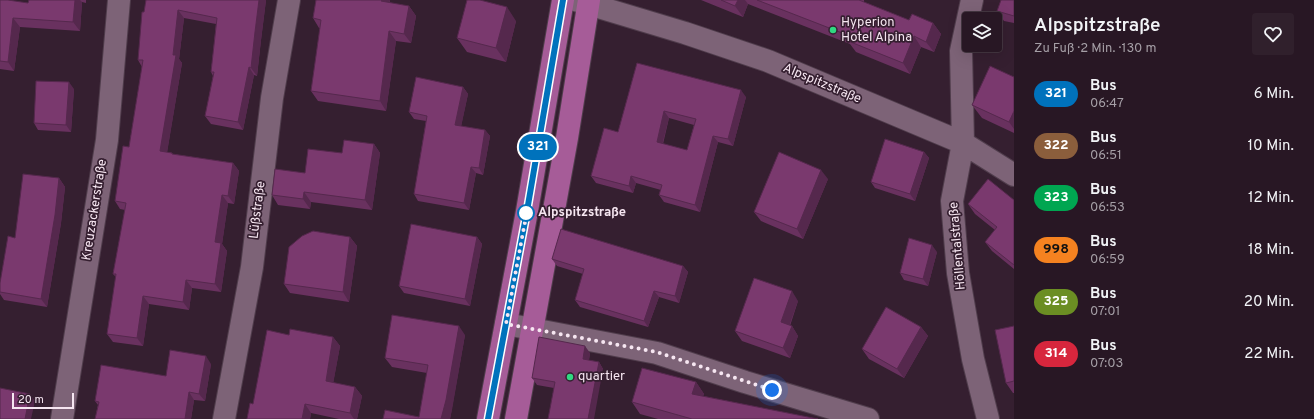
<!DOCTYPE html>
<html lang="de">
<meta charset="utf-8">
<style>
:root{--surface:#281724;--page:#30202c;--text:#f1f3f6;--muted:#a59fa6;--line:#443641}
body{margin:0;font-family:Overpass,sans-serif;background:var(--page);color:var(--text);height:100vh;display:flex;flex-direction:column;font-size:15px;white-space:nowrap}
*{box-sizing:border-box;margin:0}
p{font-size:13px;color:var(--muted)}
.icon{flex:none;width:22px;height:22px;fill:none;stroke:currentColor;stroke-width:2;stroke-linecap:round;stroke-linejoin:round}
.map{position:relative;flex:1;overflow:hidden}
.sheet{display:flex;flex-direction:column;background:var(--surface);width:300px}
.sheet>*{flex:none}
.badge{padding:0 8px;border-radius:13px;font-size:14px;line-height:26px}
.controls{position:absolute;left:962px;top:12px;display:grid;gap:8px}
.controls a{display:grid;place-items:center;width:40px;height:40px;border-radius:4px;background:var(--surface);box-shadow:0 4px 16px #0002,0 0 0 1px var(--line);font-size:20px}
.scale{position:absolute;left:12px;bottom:10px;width:62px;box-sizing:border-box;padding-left:4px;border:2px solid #f6e6f1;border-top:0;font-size:11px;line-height:14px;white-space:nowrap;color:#f6e6f1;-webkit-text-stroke:3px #351f30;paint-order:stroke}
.you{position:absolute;width:20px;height:20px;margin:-10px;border:3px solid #fff;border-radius:50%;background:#1a73e8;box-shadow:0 0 0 6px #1a73e833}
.map>.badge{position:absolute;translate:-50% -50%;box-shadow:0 0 0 2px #fff}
.round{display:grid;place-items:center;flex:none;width:42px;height:42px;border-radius:4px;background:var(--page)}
.overview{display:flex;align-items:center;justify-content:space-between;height:68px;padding:0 20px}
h1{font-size:19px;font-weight:600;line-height:30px}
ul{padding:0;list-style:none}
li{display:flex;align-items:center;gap:12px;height:52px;padding:0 20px}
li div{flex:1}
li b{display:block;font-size:15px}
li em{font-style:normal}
li .badge{min-width:44px;font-weight:700;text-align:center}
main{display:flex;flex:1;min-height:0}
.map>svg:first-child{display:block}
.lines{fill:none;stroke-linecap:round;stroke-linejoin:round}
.minor-casing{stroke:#503d4c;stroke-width:24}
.major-casing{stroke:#503d4c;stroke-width:24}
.minor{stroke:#7d6377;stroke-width:22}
.major{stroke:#a65c98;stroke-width:22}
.wall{fill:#69315f;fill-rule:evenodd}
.shaded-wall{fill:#55284d}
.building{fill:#7a396e;stroke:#55284d;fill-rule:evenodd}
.line-casing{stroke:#fff;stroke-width:9}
.line{stroke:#0072bc;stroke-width:6}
.walk{stroke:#f6e6f1;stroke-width:4;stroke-dasharray:0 7.2}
.poi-dot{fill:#30d882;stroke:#351f30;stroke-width:1.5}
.stop-dot{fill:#fff;stroke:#0072bc;stroke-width:2}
.labels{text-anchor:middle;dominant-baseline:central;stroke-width:3.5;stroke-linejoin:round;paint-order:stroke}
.poi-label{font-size:13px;fill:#f6e6f1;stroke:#351f30;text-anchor:start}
.street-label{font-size:13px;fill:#f6e6f1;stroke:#351f30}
.stop-label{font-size:13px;font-weight:bold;fill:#f6e6f1;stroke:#351f30;text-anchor:start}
</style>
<main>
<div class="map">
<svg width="1014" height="419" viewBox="0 0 1014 419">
<rect width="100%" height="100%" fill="#351f30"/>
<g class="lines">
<g class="minor-casing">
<path id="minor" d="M575,0l110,33 83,28 195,82 51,32
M972,0l-11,51 2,92 -11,58 6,72 15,86 15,60
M506,324l151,29 88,29 123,37
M62,419l45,-279 12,-140
M224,419l28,-152 20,-169 17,-98"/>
</g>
<g class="major-casing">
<path id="major" d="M488,419l39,-208 36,-211
M516,419l51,-281 22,-138"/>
</g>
<use href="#minor" class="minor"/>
<use href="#major" class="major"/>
</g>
<path class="wall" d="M0,0l28,3 1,-3h57v3l-4,-1 -2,29 -60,-4 -6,44 -14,-2z
M146,0h120l-5,40 -4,36 -3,-1 -11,55 -32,-6 -6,-8 8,-40 -2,-4 5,-48 -32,-6 -5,41 3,4 -15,89 5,1 1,1 60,9 6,8 -5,33 -6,-1 -6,41 5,7 -6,41 -29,-4 -3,22 -40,-6 -6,42 -30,-4 -6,-8 9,-57 -3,-3 12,-64 -5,-1 -5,-8 14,-54 13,-80 -4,-7z
M316,0h74v3l19,3 7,10 -5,27 -15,-2 -10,70 -68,-10 -7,-10 9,-63h-1l-6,-10z
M701,0h163v2l45,18 24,3 8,11 -7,18 -13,-5 -11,27 -54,-22 -6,-8 -102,-40 -5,13z
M1014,0v23l-10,-2 -7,-10z
M516,21l-10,41 -39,-10 -10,-14z
M637,63l109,34 -13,49 -15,-4 -18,70 -36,-10 -5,-7 2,-5 -25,-7 -3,10 -37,-10 -5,-7 27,-44zM669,118l25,7 -7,25 -24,-6z
M1014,77v56l-32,-15 -10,-13z
M463,87l5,7 -7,32 24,4 5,6 -7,39 -7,-2 -7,37 -51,-9 -4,-7 12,-73 -12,-2 -5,-7z
M74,89l-3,43 -33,-2 -4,-7z
M374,144l6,9 -8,57 -61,-8 -1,7 -32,-4 -6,-10 33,-22 37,-20z
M924,152l5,6 -14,43 -40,-13 -4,-6z
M59,178l6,9 -4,36 -14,84 -43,-7 -4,-6v-11l15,-45z
M828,179l-25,60 -42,-18 -7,-9z
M1014,200v69l-22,-18 -7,-9 10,-12 -20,-16 -7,-10z
M350,237l7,9 -8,56 -59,-9 -6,-9z
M477,237l5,7 -12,62 -66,-13 -5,-7z
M937,252l-9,34 -24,-6 -4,-7z
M552,259l131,7 5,6 -9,31 -20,-6 -11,30 -68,-20 -5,-7 8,-26 -26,-8z
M798,301l-8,25h2l6,10 -8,22 -48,-17 -7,-10z
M1014,326v67h-1l-7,-10z
M921,327l7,9 -24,42 -35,-19 -7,-10z
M289,335l44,2 7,9 -7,37 22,4 7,9 -5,23h-18l-28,-6 -1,6h-63l6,-15z
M465,335l-15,84h-67l36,-2 8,-44 -35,-6 -7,-9z
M590,353l-1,7 10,2 4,7 -49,19 -17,-3 -5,-7z
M211,364l-6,37 -11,-1 -3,19h-96l3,-14 -3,-4z
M696,382l8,12 -1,2 115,23h-160l-18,-5 -8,-12z"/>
<path class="shaded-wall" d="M75,0h5l2,2 -2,29 -7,-9z
M259,0h7l-5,40 -4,36 -6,-8 4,-36z
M382,0h8l-2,11 -7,-10z
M738,0h7l3,4 -5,13 -8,-11z
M409,6l7,10 -5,27 -7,-9z
M507,7l9,14 -10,41 -10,-14z
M178,10l6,8 -5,41 3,4 -16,96 -6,-8 13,-96z
M13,18l7,9 -6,44 -6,-9z
M933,23l8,11 -7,18 -8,-10z
M389,31l7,10 -10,70 -6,-10z
M914,36l7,11 -11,27 -7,-11z
M249,67l5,8 -11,55 -5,-8z
M69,82l5,7 -3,43 -5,-7z
M463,87l5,7 -8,38 -5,-7z
M741,90l5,7 -13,49 -5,-7z
M664,111l5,7 -8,31 -4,-7z
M1014,111v18l-5,-7z
M485,130l5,6 -7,39 -4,-7z
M713,136l5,6 -18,70 -5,-7z
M374,144l6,9 -8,57 -7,-10z
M924,152l5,6 -14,43 -5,-7z
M233,163l6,8 -5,33 -6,-8z
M471,167l5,6 -7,37 -5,-7z
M821,170l7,9 -25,60 -6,-10z
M631,176l5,7 -3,10 -4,-7z
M59,178l6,9 -4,36 -14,84 -6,-8z
M304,192l7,10 -1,7 -7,-10z
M222,195l6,8 -6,41 5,7 -6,41 -6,-8v-42z
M350,237l7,9 -8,56 -6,-10z
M477,237l5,7 -12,62 -5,-7z
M932,245l5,7 -9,34 -5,-7z
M683,266l5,6 -9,31 -4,-7z
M186,280l6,8 -3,22 -6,-8z
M654,291l5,6 -11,30 -4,-6z
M792,291l6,10 -11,31 -6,-10z
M143,296l6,8 -6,42 -6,-8z
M459,326l6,9 -13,75 -2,9h-9z
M792,326l6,10 -8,22 -7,-10z
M921,327l7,9 -24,42 -7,-9z
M333,337l7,9 -8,44 -6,-9z
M585,346l5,7 -2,13 -5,-7z
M206,356l5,8 -6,37 -6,-7z
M599,362l4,7 -9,50h-6z
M696,382l8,12 -4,12 -8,-12z
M355,387l7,9 -5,23h-3l-4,-6z
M189,392l5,8 -3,19h-6z
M30,394l5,7 -4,18h-6z
M305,404l6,9 -1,6h-8z"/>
<path class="building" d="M0,0h8l20,3 1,-3h46l-2,22 -60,-4 -5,44 -8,-1z
M146,0h113l-4,32 -4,36 -2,-1 -11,55 -33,-6 9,-44h-3l6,-54 -39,-8 -5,45h3l-16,96 12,2v1l61,9 -5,33 -6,-1 -7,47 6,1 -6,41 -29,-4 -3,22 -40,-6 -6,42 -30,-4 9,-60h-3l13,-71 -11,-2 8,-55 6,1 14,-87h-5l4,-48h2z
M316,0h66l-1,1 28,5 -5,28 -15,-3 -9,70 -69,-10 10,-71 -8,-2z
M467,0h13l27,7 -11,41 -39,-10z
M721,0h17l-3,6z
M757,0h102l50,20 3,-6 21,9 -7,19 -12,-6 -11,27 -55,-22 2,-5z
M1001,0h13v16l-17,-5z
M637,63l104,27 -13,49 -15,-3 -18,69 -36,-10 3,-10 -31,-9 -2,10 -38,-10 13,-48 14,4zM664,111l32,8 -9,31 -30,-8z
M990,66l24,11v34l-5,11 -37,-17z
M416,77l47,10 -8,38 30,5 -6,38 -8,-1 -7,36 -50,-9 13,-78 -18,-4z
M36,81l33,1 -3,43 -32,-2z
M885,139l39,13 -14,42 -39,-12z
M344,140l30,4 -9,56 -61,-8 -1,7 -31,-4 3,-26 30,4 3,-24 34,4z
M779,152l42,18 -24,59 -43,-17z
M23,174l36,4 -4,37 -14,84 -41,-7v-9l8,-47 7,2z
M988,179l26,21v65l-29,-23 12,-15 -29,-23z
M411,224l66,13 -12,62 -66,-13z
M561,229l122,37 -8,30 -21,-5 -10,30 -69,-21 9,-31 -32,-10z
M313,231l37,6 -7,55 -59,-8 5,-37 13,-11z
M909,238l23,7 -9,34 -23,-6z
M754,278l38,13 -11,31 11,4 -9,22 -48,-17z
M886,307l35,20 -24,42 -35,-20z
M392,315l67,11 -13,74 -5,19h-58l2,-9 34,7 9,-52 -43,-7z
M1014,326v55l-8,2 -11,-53z
M290,329l43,8 -7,44 29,6 -5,26 -45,-9 -3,15h-55l3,-16 3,1 14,-74 22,5z
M539,337l46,9 -2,13 16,3 -11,57h-40l7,-37 -23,-4z
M170,350l36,6 -7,38 -10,-2 -4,27h-90l4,-17 -4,-1 6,-36 65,11z
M642,368l54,14 -4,12 126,25h-126l-60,-17z
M0,388l30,6 -5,25h-25z"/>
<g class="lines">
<g class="line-casing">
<path id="line" d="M488,419l39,-208 36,-211"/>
</g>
<use href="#line" class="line"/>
<path class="walk" d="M526,213l1,-2 -21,113 151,28 115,38"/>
</g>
<g class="poi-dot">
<circle cx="833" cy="30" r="4"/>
<circle cx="570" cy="377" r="4"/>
</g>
<circle class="stop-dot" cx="526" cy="213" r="8"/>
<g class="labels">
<g class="poi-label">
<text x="841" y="23">Hyperion<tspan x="841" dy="15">Hotel Alpina</tspan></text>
<text x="578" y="377">quartier</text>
</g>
<g class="street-label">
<text transform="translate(822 84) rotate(23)">Alpspitzstraße</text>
<text transform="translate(95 210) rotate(-81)">Kreuzackerstraße</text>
<text transform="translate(258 210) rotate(-83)">Lüßstraße</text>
<text transform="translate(958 246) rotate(-95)">Höllentalstraße</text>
</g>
<g class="stop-label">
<text x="538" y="213">Alpspitzstraße</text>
</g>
</g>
</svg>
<div class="controls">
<a><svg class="icon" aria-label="layers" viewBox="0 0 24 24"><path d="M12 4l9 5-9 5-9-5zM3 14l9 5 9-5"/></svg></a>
</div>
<div class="scale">20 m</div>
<div class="you" style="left:772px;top:390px"></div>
<b class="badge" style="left:538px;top:147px;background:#0072bc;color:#fff">321</b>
</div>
<section class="sheet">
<div class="overview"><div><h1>Alpspitzstraße</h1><p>Zu Fuß · 2 Min. · 130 m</p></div><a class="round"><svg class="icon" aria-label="heart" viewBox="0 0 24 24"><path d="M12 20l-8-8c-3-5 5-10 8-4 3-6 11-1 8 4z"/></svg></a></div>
<ul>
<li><span class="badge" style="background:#0072bc;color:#fff">321</span><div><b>Bus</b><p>06:47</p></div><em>6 Min.</em></li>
<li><span class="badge" style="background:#8b5e3c;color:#fff">322</span><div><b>Bus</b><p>06:51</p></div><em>10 Min.</em></li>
<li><span class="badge" style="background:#00a651;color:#fff">323</span><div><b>Bus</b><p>06:53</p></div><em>12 Min.</em></li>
<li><span class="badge" style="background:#f58220;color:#111">998</span><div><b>Bus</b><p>06:59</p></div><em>18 Min.</em></li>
<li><span class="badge" style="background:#6b8e23;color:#fff">325</span><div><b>Bus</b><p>07:01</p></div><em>20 Min.</em></li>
<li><span class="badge" style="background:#d7263d;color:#fff">314</span><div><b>Bus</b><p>07:03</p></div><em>22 Min.</em></li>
</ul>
</section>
</main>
